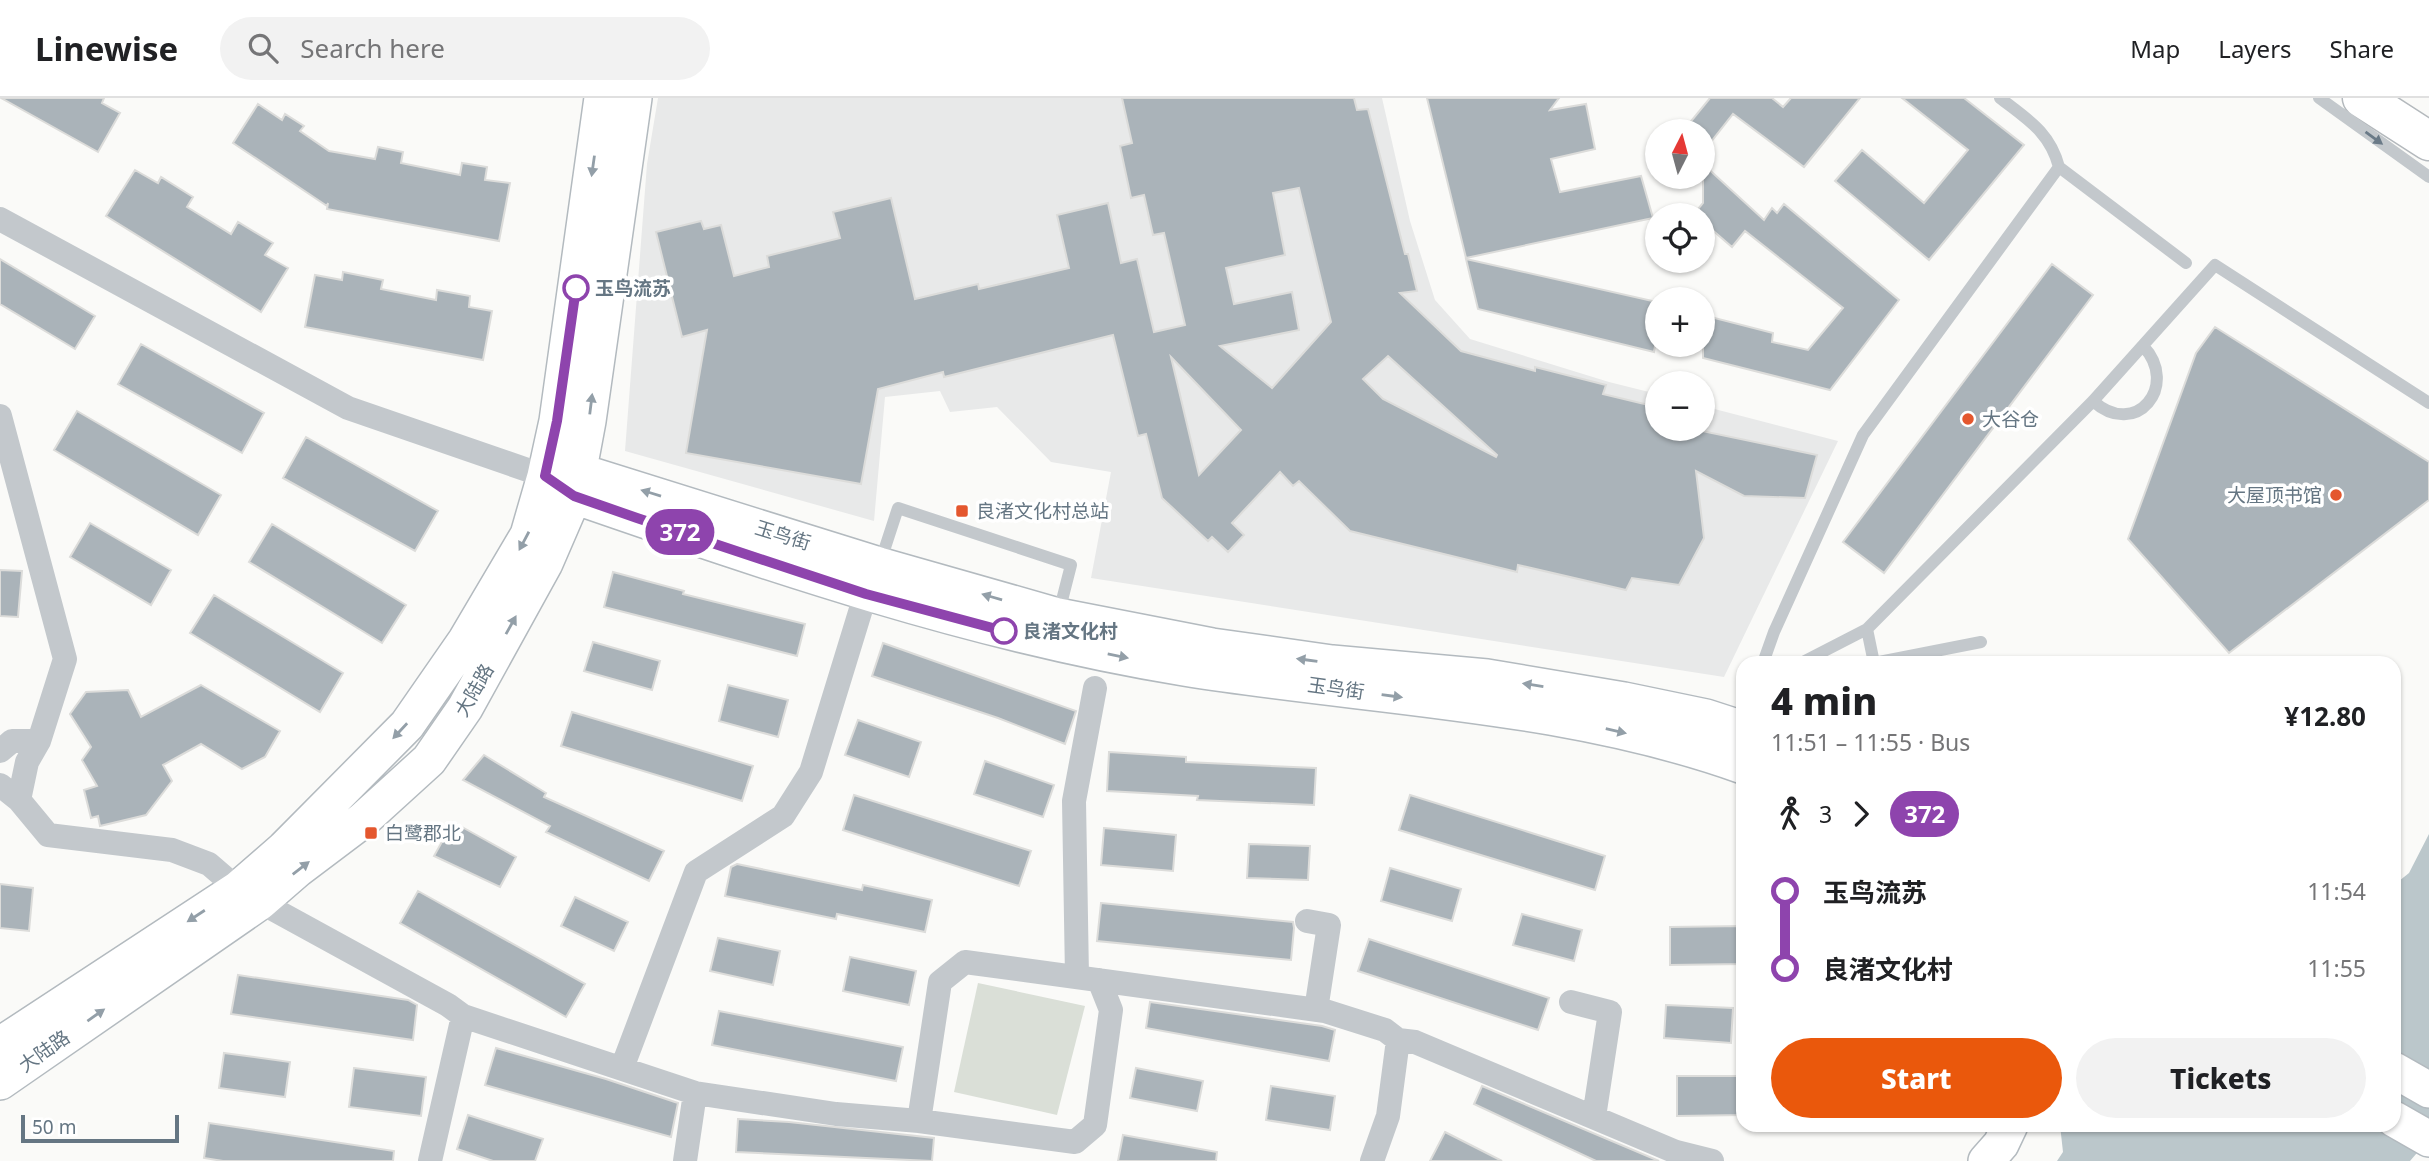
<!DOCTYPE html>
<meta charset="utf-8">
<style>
:root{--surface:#fff;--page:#f2f2f2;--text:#202124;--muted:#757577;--line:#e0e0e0;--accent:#ea580c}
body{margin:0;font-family:"Noto Sans","Noto Sans SC",sans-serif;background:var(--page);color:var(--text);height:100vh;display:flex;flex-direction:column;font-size:26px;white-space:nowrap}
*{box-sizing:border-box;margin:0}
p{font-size:23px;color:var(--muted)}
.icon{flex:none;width:38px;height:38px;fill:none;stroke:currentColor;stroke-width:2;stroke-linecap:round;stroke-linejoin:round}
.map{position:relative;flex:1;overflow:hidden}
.drawer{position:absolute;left:1736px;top:558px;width:665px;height:476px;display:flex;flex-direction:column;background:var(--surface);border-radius:21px;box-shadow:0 2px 5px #0004}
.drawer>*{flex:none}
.badge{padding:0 14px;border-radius:23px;font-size:24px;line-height:46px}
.needle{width:46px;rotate:6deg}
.controls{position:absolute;left:1645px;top:21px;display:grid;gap:14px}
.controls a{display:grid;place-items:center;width:70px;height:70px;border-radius:50%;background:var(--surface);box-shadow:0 2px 5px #0004;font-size:35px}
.scale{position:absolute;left:21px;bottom:18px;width:158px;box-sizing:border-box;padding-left:7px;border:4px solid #657683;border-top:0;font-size:19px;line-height:24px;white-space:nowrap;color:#657683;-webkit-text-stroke:5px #fff;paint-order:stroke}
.map>.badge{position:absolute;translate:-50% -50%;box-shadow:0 0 0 4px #fff}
.legs{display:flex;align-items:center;gap:10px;height:77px;padding:0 35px;font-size:23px}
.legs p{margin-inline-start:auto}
.overview{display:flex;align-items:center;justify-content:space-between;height:119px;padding:0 35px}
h1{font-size:38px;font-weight:800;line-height:52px}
.button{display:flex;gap:14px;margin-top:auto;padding:14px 35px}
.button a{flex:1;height:80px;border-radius:42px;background:var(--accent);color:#fff;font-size:28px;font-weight:800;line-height:80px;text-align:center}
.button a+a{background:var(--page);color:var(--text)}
ul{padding:0 35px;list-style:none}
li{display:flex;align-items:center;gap:24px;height:77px;font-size:26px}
li i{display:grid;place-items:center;width:10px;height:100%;margin:0 9px;background:currentColor}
li i::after{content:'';width:18px;height:18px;margin:-9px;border:5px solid;border-radius:50%;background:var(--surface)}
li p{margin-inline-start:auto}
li:first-child i{background:linear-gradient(#0000 50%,currentColor 0)}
li:last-child i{background:linear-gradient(currentColor 50%,#0000 0)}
header{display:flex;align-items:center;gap:42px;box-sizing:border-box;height:98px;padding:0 35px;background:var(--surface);border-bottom:2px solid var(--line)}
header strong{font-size:33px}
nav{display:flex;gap:38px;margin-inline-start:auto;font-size:24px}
.search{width:490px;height:63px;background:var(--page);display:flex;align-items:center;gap:18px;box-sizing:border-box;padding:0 24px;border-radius:38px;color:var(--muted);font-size:26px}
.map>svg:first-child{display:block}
.built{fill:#e8e9e9}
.green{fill:#dadfd7}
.water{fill:#bbc7cb}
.building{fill:#aab3b9;stroke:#dcdcda;stroke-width:2;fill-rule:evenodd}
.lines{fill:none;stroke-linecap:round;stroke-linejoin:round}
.secondary-casing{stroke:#b3babf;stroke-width:38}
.highway-casing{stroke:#b4b9bd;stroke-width:41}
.lane{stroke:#c3c8cc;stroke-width:12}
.street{stroke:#c3c8cc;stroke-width:24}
.secondary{stroke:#fff;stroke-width:35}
.highway{stroke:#fff;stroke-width:38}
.oneway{fill:#6a7a87}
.oneway2{fill:#939fa8}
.line-1-casing{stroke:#fff;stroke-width:16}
.line-1{stroke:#8e44ad;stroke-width:10}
.stop-1-dot{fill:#fff;stroke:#8e44ad;stroke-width:3.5}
.poi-dot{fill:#e4572e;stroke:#fff;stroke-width:2.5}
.labels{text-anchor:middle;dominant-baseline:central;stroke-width:7;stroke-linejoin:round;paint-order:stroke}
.stop-label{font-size:19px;font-weight:bold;fill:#657683;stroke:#fff;text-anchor:start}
.poi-label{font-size:19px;fill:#657683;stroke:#fff;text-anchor:start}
.street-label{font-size:19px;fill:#657683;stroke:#fff}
</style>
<header>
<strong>Linewise</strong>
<div class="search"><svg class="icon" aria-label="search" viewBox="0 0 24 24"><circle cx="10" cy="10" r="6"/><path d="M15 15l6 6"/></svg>Search here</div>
<nav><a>Map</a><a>Layers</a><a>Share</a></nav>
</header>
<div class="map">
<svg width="2429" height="1063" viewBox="0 0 2429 1063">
<rect width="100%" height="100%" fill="#fafaf8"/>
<path class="built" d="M658,0h724l28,123 25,79 35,39 139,43 48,12v35h46v-23l135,35 -114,236 -633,-99 20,-106 -60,-10 -54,-55 -47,5 -10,-21 -55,6 -11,124 -249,-70 22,-287z"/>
<path class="green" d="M978,885l107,23 -28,109 -103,-23z"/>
<path class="water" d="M2429,736v305l-19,22h-353l6,-9 -3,-27h334v-240l15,-12z"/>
<path class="building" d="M1,0h103l-2,5 18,10 -22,39z
M1122,0h232l3,12 11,-1 37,145h3l9,37 -17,2 61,58 74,20v-4l71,18 -3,9 54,13v22h45v2l115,24 -12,43 -61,-2 -48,-25 8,67 -25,47 -47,-7 -6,12 -108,-25 -1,7 -167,-41 -51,-50 -6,5 -13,-14 -48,51 12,12 -16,17 -16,-15 -4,4 -46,-43 -16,-64 -8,2 -25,-101 -169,42 -1,-5 -65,17 -17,95 -175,-31 21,-123 -25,7 -26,-105 45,-11 3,8 17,-4 13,51 35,-9 -2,-11 73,-18 -7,-26 58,-14 24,101 63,-15 1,5 90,-21 -12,-53 51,-12 13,60 16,-4 17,73 31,-7 -21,-92 -11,2 -9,-40 -13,3 -11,-52 12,-3zM1299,90l32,134 -59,66 -52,-42 79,-16 -7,-38 -58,12 -8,-36 59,-13 -12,-62zM1388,258l109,99 -1,2 -113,-58 -20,-20zM1171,259l70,73 -42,45z
M1427,0h132l-9,12 36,-6 9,45 -44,10 9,33 81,-16 12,42 -187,40z
M1710,0h62l11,9 8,-9h69l-56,69 -71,-53 -30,38v-21h-20z
M1902,0h62l60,47 -95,115 -94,-79 27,-31 62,53 44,-53z
M258,6l24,16 3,-6 19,12 -4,5 29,20 46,8 3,-12 25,5 -2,11 59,12 2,-12 25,4 -2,13 25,3 -11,58 -172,-32 1,-6 -1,3 -94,-63z
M1703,66l61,56 8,-12 5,5 7,-9 115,96 -69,90 -127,-32v-43l70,18 -1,9 36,8 35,-42 -98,-77 -13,16 -29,-25v-7l-9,-1 9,-11z
M135,72l23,13 3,-6 32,20 -6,10 44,27 7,-12 35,21 -8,12 23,13 -27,44 -155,-96z
M0,161l95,57 -20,33 -75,-45z
M1466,161l191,43v44h-2l-1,6 -176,-43z
M2052,166l41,31 -209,278 -41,-31z
M343,174l40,8 -2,9 55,11 1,-10 33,6 -1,11 23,4 -9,49 -178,-33 10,-52 27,5z
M2215,229l214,135v38l-200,153 -101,-114 68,-186z
M141,246l123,69 -22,40 -124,-69z
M77,313l144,84 -23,40 -144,-85z
M306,339l132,74 -23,40 -132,-73z
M90,425l81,47 -20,35 -81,-48z
M272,426l134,81 -24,38 -133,-81z
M0,472l22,1 -4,46 -18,-1z
M613,474l71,19 -1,3 122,30 -8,32 -193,-49z
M214,497l129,78 -23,39 -130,-79z
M593,544l67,19 -8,29 -68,-19z
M883,545l193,68 -11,33 -67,-26 -126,-42z
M201,587l79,46 -15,26 -23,12 -41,-25 -38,21 9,16 -26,34 -46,11 -2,-10 -7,2 -7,-28 13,-4 -15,-26 9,-13 -21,-33 16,-22 42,-2 13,27z
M728,587l60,15 -10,37 -59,-16z
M572,614l181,54 -11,35 -181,-55z
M858,622l63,22 -12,35 -64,-22z
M1109,654l77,5v5l130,6 -2,37 -117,-5 1,-4 -91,-5z
M484,657l62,38 -2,4 120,54 -15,30 -103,-49 4,-6 -87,-46z
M985,663l69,24 -11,32 -69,-23z
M854,697l177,56 -12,35 -176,-56z
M1410,697l195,61 -10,34 -196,-60z
M453,724l63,35 -16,30 -66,-31z
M1104,730l72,7 -3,36 -72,-6z
M1249,746l61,2 -2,34 -61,-2z
M737,766l125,26 1,-5 69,15 -7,32 -88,-18 -1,5 -111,-23 6,-29z
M1390,770l71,21 -9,32 -71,-20z
M0,786l33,4 -4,43 -29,-3z
M418,793l167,93 -19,33 -166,-94z
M575,799l53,25 -14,29 -53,-25z
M1101,805l192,19 1,6 -3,32 -194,-19z
M1522,816l60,16 -8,31 -61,-16z
M1743,828v38l-73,1v-38z
M718,840l62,13 -7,34 -63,-14z
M1369,841l180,59 -11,32 -180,-59z
M850,859l66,14 -7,34 -66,-14z
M238,877l170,25 9,5 -4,35 -182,-26z
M1150,904l172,24 13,4 -6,31 -183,-33z
M1666,907l67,3 -2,35 -67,-5z
M719,913l184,36 -7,34 -184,-36z
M496,950l110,31 72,24 -7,34 -186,-52z
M224,955l66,9 -5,35 -66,-9z
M354,970l72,9 -5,39 -72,-9z
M1136,970l67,13 -6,30 -67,-13z
M1677,978h66v39l-66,1z
M1271,988l64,10 -5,34 -64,-10z
M1482,988l177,75h-63l-122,-57z
M468,1017l75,24 -8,22h-42l-36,-12z
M738,1021l51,3 145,16 -2,23 -196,-9z
M209,1025l185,28 -1,10h-170l-19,-3z
M1445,1034l57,29h-72z
M1123,1037l94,17 -1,9h-98z"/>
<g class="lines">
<g class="secondary-casing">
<path id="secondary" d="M556,376l22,-3 301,94 179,51 154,30 120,17 155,14 137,23 82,17 37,12
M545,378l29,20c200,69 401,138 610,172 186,30 380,34 559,98
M0,947l238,-156 46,-40 123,-124 59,-85 62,-105 17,-59 12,-55 45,-323
M2394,972l35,20
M0,984l260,-180 38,-33 65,-49 66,-60 36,-52 80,-145 29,-67 14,-75 46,-323
M2394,1021l35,20
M1986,1063l15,-17 9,-19"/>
</g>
<g class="highway-casing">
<path id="highway" d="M2362,0l67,43"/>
</g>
<path class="lane" d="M2000,0c27,21 50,34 59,69l127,96
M2319,0l110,79
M2093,303c43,39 87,-16 50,-55
M880,465l18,-55 173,57 -12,47
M1867,531l7,34
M1763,565l11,-31 89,-197 196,-268
M1801,565l66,-34 226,-228 122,-136 214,138
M1874,565l107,-21"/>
<path class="street" d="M0,121l348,189 197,68
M0,318l65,243 -26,82 -12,21 -8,38
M0,653l12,-10h27
M0,687l19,15 29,35 124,15 37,14 29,25 22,13 188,103 15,11 232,77 141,21 83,7 21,-139 25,-20 360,49 60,19 13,10 17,2 261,110 36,9
M1307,823l22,4 -13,85
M1077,879l-3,-176 21,-113
M1571,904l39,10 -16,105
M622,970l74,-196 87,-56 28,-44 50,-163
M919,1023l156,21 20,-17 16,-115 -12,-30
M430,1063l33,-145
M685,1063l10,-68
M1372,1063l16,-45 10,-76"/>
<use href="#secondary" class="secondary"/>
<use href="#highway" class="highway"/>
</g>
<defs><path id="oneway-solid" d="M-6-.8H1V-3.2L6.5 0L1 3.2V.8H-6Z" transform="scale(1.75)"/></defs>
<use class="oneway" href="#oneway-solid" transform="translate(2374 40) rotate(36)"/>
<g class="oneway2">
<use href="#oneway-solid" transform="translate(593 68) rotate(98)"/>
<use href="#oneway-solid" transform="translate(591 306) rotate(-83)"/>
<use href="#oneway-solid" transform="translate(651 395) rotate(-163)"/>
<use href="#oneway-solid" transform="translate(524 443) rotate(118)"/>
<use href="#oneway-solid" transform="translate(992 499) rotate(-164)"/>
<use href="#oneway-solid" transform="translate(511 527) rotate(-61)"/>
<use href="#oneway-solid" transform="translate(1118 558) rotate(11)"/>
<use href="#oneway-solid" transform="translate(1307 562) rotate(-172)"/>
<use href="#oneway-solid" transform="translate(1533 587) rotate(-171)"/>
<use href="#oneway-solid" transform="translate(1392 598) rotate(8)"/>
<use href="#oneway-solid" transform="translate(400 633) rotate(133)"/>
<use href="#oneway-solid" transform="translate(1616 633) rotate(13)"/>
<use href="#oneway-solid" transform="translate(301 770) rotate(-38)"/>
<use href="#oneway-solid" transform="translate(196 818) rotate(147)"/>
<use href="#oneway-solid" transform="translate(96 917) rotate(-35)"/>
</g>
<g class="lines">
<g class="line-1-casing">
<path id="line-1" d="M576,190l-19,133 -12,55 29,20 63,22 229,76 138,37"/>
</g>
<use href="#line-1" class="line-1"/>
</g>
<g class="stop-1-dot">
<circle cx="576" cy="190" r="12"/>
<circle cx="1004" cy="533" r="12"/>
</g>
<g class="poi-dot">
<circle cx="1968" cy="321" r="7"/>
<circle cx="2336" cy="397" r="7"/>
<rect x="955" y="406" width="14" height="14" rx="3.5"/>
<rect x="364" y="728" width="14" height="14" rx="3.5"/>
</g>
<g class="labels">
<g class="stop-label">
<text x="595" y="190">玉鸟流苏</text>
<text x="1023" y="533">良渚文化村</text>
</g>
<g class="poi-label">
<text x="1982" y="321">大谷仓</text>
<text x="2322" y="397" text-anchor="end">大屋顶书馆</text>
<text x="976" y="413">良渚文化村总站</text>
<text x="385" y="735">白鹭郡北</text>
</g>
<g class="street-label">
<text transform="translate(783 437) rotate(17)">玉鸟街</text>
<text transform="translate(1336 590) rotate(8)">玉鸟街</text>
<text transform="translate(474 592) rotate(-60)">大陆路</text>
<text transform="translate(44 953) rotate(-35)">大陆路</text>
</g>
</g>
</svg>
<div class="controls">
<a><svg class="needle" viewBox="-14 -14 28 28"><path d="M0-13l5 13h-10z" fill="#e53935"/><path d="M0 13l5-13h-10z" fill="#757577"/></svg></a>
<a><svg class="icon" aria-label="locate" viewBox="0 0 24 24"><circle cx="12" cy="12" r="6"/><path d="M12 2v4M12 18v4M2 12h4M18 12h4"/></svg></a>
<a>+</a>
<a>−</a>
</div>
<div class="scale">50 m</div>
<b class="badge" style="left:680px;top:434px;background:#8e44ad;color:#fff">372</b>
<section class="drawer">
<div class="overview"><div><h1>4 min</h1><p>11:51 – 11:55 · Bus</p></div><b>¥12.80</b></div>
<div class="legs"><svg class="icon" aria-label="walk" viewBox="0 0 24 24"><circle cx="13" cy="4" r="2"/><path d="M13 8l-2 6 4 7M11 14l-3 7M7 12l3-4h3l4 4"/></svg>3<svg class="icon" aria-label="forward" viewBox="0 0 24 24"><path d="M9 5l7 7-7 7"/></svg><b class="badge" style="background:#8e44ad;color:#fff">372</b></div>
<ul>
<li><i style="color:#8e44ad"></i><b>玉鸟流苏</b><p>11:54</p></li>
<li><i style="color:#8e44ad"></i><b>良渚文化村</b><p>11:55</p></li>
</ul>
<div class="button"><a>Start</a><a>Tickets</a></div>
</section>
</div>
